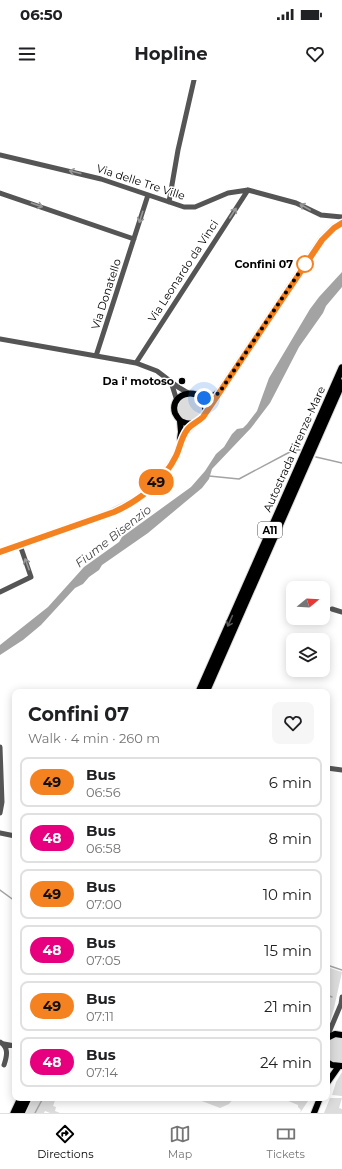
<!DOCTYPE html>
<meta charset="utf-8">
<style>
:root{--surface:#fff;--page:#f6f6f6;--text:#202124;--muted:#757577;--line:#e0e0e0;--accent:#000}
body{margin:0;font-family:Montserrat,sans-serif;background:var(--page);color:var(--text);height:100vh;display:flex;flex-direction:column;font-size:15px;white-space:nowrap}
*{box-sizing:border-box;margin:0}
p{font-size:13px;color:var(--muted)}
.icon{flex:none;width:22px;height:22px;fill:none;stroke:currentColor;stroke-width:2;stroke-linecap:round;stroke-linejoin:round}
.map{position:relative;flex:1;overflow:hidden}
.sheet{position:absolute;left:12px;top:609px;width:318px;height:412px;display:flex;flex-direction:column;background:var(--surface);border-radius:8px;box-shadow:0 2px 10px #0003}
.sheet>*{flex:none}
.badge{padding:0 8px;border-radius:13px;font-size:14px;line-height:26px}
.needle{width:26px;rotate:72deg}
.controls{position:absolute;left:286px;top:501px;display:grid;gap:8px}
.controls a{display:grid;place-items:center;width:44px;height:44px;border-radius:8px;background:var(--surface);box-shadow:0 2px 10px #0003;font-size:20px}
.you{position:absolute;width:20px;height:20px;margin:-10px;border:3px solid #fff;border-radius:50%;background:#1a73e8;box-shadow:0 0 0 6px #1a73e833}
.map>.badge{position:absolute;translate:-50% -50%;box-shadow:0 0 0 2px #fff}
.round{display:grid;place-items:center;flex:none;width:42px;height:42px;border-radius:8px;background:var(--page)}
.summary{display:flex;align-items:center;justify-content:space-between;height:68px;padding:0 16px}
h1{font-size:19px;font-weight:700;line-height:30px}
ul{padding:0;list-style:none}
li{display:flex;align-items:center;gap:12px;height:50px;margin:0 8px 6px;padding:0 8px;border:2px solid var(--line);border-radius:8px}
li div{flex:1}
li b{display:block;font-size:15px}
li em{font-style:normal}
li .badge{min-width:44px;font-weight:700;text-align:center}
.status{display:flex;justify-content:space-between;align-items:center;height:28px;padding:0 20px;background:var(--surface);direction:ltr}
.status svg{height:11px;fill:currentColor}
header{display:flex;justify-content:space-between;align-items:center;height:52px;padding:0 16px;background:var(--surface);font-size:18px;font-weight:700}
.dock{display:flex;justify-content:space-around;align-items:center;height:56px;border-top:1px solid var(--line);background:var(--surface);font-size:11px;color:var(--muted)}
.dock a{display:grid;justify-items:center;gap:2px}
.dock .selected{color:var(--accent)}
.map>svg:first-child{display:block}
.green{fill:#dcdcdc}
.water{fill:#a3a3a3}
.lines{fill:none;stroke-linecap:round;stroke-linejoin:round}
.stream{stroke:#a3a3a3;stroke-width:1.5}
.major-casing{stroke:#dbdbdb;stroke-width:8}
.highway-casing{stroke:#dbdbdb;stroke-width:9}
.minor{stroke:#555;stroke-width:5}
.major{stroke:#000;stroke-width:6}
.highway{stroke:#000;stroke-width:7}
.oneway{stroke:#999}
.oneway2{stroke:#595959}
.line-casing{stroke:#fff;stroke-width:9}
.line{stroke:#f58220;stroke-width:6}
.walk{stroke:#000;stroke-width:4;stroke-dasharray:0 7.2}
.stop-dot{fill:#fff;stroke:#f58220;stroke-width:2}
.poi-dot{fill:#000;stroke:#fff;stroke-width:1.5}
.labels{text-anchor:middle;dominant-baseline:central;stroke-width:3;stroke-linejoin:round;paint-order:stroke}
.shield{fill:#fff;stroke:#4c4c4c;stroke-width:1}
.shield-label{font-size:10px;font-weight:bold;fill:#000}
.street-label{font-size:11px;fill:#000;stroke:#fff}
.stop-label{font-size:11px;font-weight:bold;fill:#000;stroke:#fff;text-anchor:end}
.poi-label{font-size:11px;font-weight:bold;fill:#000;stroke:#fff;text-anchor:end}
.water-label{font-size:12px;font-style:italic;fill:#444;stroke:#fff}
</style>
<div class="status"><b>06:50</b><svg viewBox="0 0 49 12"><path d="M0 12V9h3v3zM5 12V6h3v6zM10 12V3h3v9zM15 12V0h3v12zM26 1h20v11H26zM47 4h2v5h-2z"/></svg></div>
<header><svg class="icon" aria-label="menu" viewBox="0 0 24 24"><path d="M4 6h16M4 12h16M4 18h16"/></svg>Hopline<svg class="icon" aria-label="heart" viewBox="0 0 24 24"><path d="M12 20l-8-8c-3-5 5-10 8-4 3-6 11-1 8 4z"/></svg></header>
<div class="map">
<svg width="342" height="1033" viewBox="0 0 342 1033">
<rect width="100%" height="100%" fill="#fff"/>
<path class="green" d="M178 329a12 12 0 1 1 24 0a12 12 0 1 1-24 0Z
M327,887l15,5 -8,36 -6,21z
M336,957l6,1v25c-6,1 -11,-1 -15,-6v-14l5,-4z
M342,992v24l-10,-1 4,-13z
M33,1018h23l-3,8 3,1 -1,4 5,2h-10l-5,-2 -1,2h-18z
M194,1018h24l11,3 1,-3h4l-5,6 -9,4z
M281,1018h29l-10,15 1,-3 -3,-3v-2z
M330,1018h12l-3,10 3,1v4h-18z"/>
<path class="water" d="M342,192v15l-16,19 -3,7 -24,34 -29,56 -19,25 -39,41 -3,10 -7,9 -54,45 -46,32 -3,5 -10,7 -6,7 -8,4 -34,37 -18,15 -23,15v-10l48,-38 36,-40 35,-25 3,-5 69,-50 14,-16 11,-17 8,-7 8,-13 5,-5 6,-1 4,-4 10,-13 12,-33 41,-69 9,-12z"/>
<g class="lines">
<path class="stream" d="M316,377l26,6
M209,396l30,3 47,-25 8,-4h6
M0,810l15,11
M327,885l15,5
M327,915l5,2
M35,1033l8,-15"/>
<g class="major-casing">
<path id="major" d="M200,317l9,1 9,-5
M205,332c2,-28 -37,-21 -30,1 2,4 5,8 8,9 7,3 13,1 18,-3l121,-180 11,-11 9,-5
M180,341l1,11 -1,7
M0,472l110,-39 26,-13 15,-13 18,-20 7,-11 9,-23 8,-9
M327,958l8,-4 7,1
M327,982l5,3 10,1
M327,1003l12,-17
M314,1033l6,-15"/>
</g>
<g class="highway-casing">
<path id="highway" d="M199,612l143,-324
M206,612l136,-309
M14,1033l7,-15
M21,1033l7,-15"/>
</g>
<path class="minor" d="M0,75l101,24 83,28h11l33,-14 20,-3 48,13 25,12 21,2
M0,113l134,46
M169,122l9,-52 16,-70
M0,259l136,24 21,8 21,16 10,6
M96,276l52,-161
M136,283l112,-173
M172,305l5,16
M0,512l31,-15 -11,-32
M332,529l10,3
M0,667l2,55 -2,11
M327,688l15,2
M0,753l15,3
M327,957l14,-33 1,-7
M0,962c9,5 7,14 4,23
M4,964l11,2"/>
<use href="#major" class="major"/>
<use href="#highway" class="highway"/>
</g>
<defs><path id="oneway-shaft" d="M-6 0H5M1.5-3L5.5 0L1.5 3" fill="none" stroke-width="1.6" stroke-linecap="round" stroke-linejoin="round"/></defs>
<g class="oneway">
<use href="#oneway-shaft" transform="translate(75 92) rotate(-166)"/>
<use href="#oneway-shaft" transform="translate(37 125) rotate(19)"/>
<use href="#oneway-shaft" transform="translate(305 127) rotate(-150)"/>
<use href="#oneway-shaft" transform="translate(233 133) rotate(-57)"/>
<use href="#oneway-shaft" transform="translate(141 137) rotate(108)"/>
<use href="#oneway-shaft" transform="translate(27 484) rotate(-110)"/>
</g>
<use class="oneway2" href="#oneway-shaft" transform="translate(230 541) rotate(114)"/>
<g class="lines">
<g class="line-casing">
<path id="line" d="M0,472l114,-40c25,-11 50,-31 62,-56 4,-8 5,-18 11,-26 4,-6 11,-8 16,-13l119,-177 12,-12 8,-5"/>
</g>
<use href="#line" class="line"/>
<path class="walk" d="M204,318l8,-1 7,-4 86,-129"/>
</g>
<circle class="stop-dot" cx="305" cy="184" r="8"/>
<circle class="poi-dot" cx="182" cy="301" r="4"/>
<g class="labels">
<rect class="shield" x="258" y="442" width="24" height="16" rx="3"/>
<g class="shield-label">
<text x="270" y="450">A11</text>
</g>
<g class="street-label">
<text transform="translate(141 102) rotate(18)">Via delle Tre Ville</text>
<text transform="translate(183 191) rotate(-57)">Via Leonardo da Vinci</text>
<text transform="translate(106 214) rotate(-72)">Via Donatello</text>
<text transform="translate(294 369) rotate(-66)">Autostrada Firenze-Mare</text>
</g>
<g class="stop-label">
<text x="293" y="184">Confini 07</text>
</g>
<g class="poi-label">
<text x="174" y="301">Da i' motoso</text>
</g>
<g class="water-label">
<text transform="translate(113 456) rotate(-38)">Fiume Bisenzio</text>
</g>
</g>
</svg>
<div class="controls">
<a><svg class="needle" viewBox="-14 -14 28 28"><path d="M0-13l5 13h-10z" fill="#e53935"/><path d="M0 13l5-13h-10z" fill="#757577"/></svg></a>
<a><svg class="icon" aria-label="layers" viewBox="0 0 24 24"><path d="M12 4l9 5-9 5-9-5zM3 14l9 5 9-5"/></svg></a>
</div>
<div class="you" style="left:204px;top:318px"></div>
<b class="badge" style="left:156px;top:402px;background:#f58220;color:#111">49</b>
<section class="sheet">
<div class="summary"><div><h1>Confini 07</h1><p>Walk · 4 min · 260 m</p></div><a class="round"><svg class="icon" aria-label="heart" viewBox="0 0 24 24"><path d="M12 20l-8-8c-3-5 5-10 8-4 3-6 11-1 8 4z"/></svg></a></div>
<ul>
<li><span class="badge" style="background:#f58220;color:#111">49</span><div><b>Bus</b><p>06:56</p></div><em>6 min</em></li>
<li><span class="badge" style="background:#e6007e;color:#fff">48</span><div><b>Bus</b><p>06:58</p></div><em>8 min</em></li>
<li><span class="badge" style="background:#f58220;color:#111">49</span><div><b>Bus</b><p>07:00</p></div><em>10 min</em></li>
<li><span class="badge" style="background:#e6007e;color:#fff">48</span><div><b>Bus</b><p>07:05</p></div><em>15 min</em></li>
<li><span class="badge" style="background:#f58220;color:#111">49</span><div><b>Bus</b><p>07:11</p></div><em>21 min</em></li>
<li><span class="badge" style="background:#e6007e;color:#fff">48</span><div><b>Bus</b><p>07:14</p></div><em>24 min</em></li>
</ul>
</section>
</div>
<nav class="dock">
<a class="selected"><svg class="icon" aria-label="directions" viewBox="0 0 24 24"><path d="M12 3l9 9-9 9-9-9zM9 14v-3h6M13 9l2 2-2 2"/></svg>Directions</a>
<a><svg class="icon" aria-label="map" viewBox="0 0 24 24"><path d="M3 6l6-2 6 2 6-2v14l-6 2-6-2-6 2zM9 4v14M15 6v14"/></svg>Map</a>
<a><svg class="icon" aria-label="tickets" viewBox="0 0 24 24"><path d="M3 7h18v10H3zM15 7v10"/></svg>Tickets</a>
</nav>
